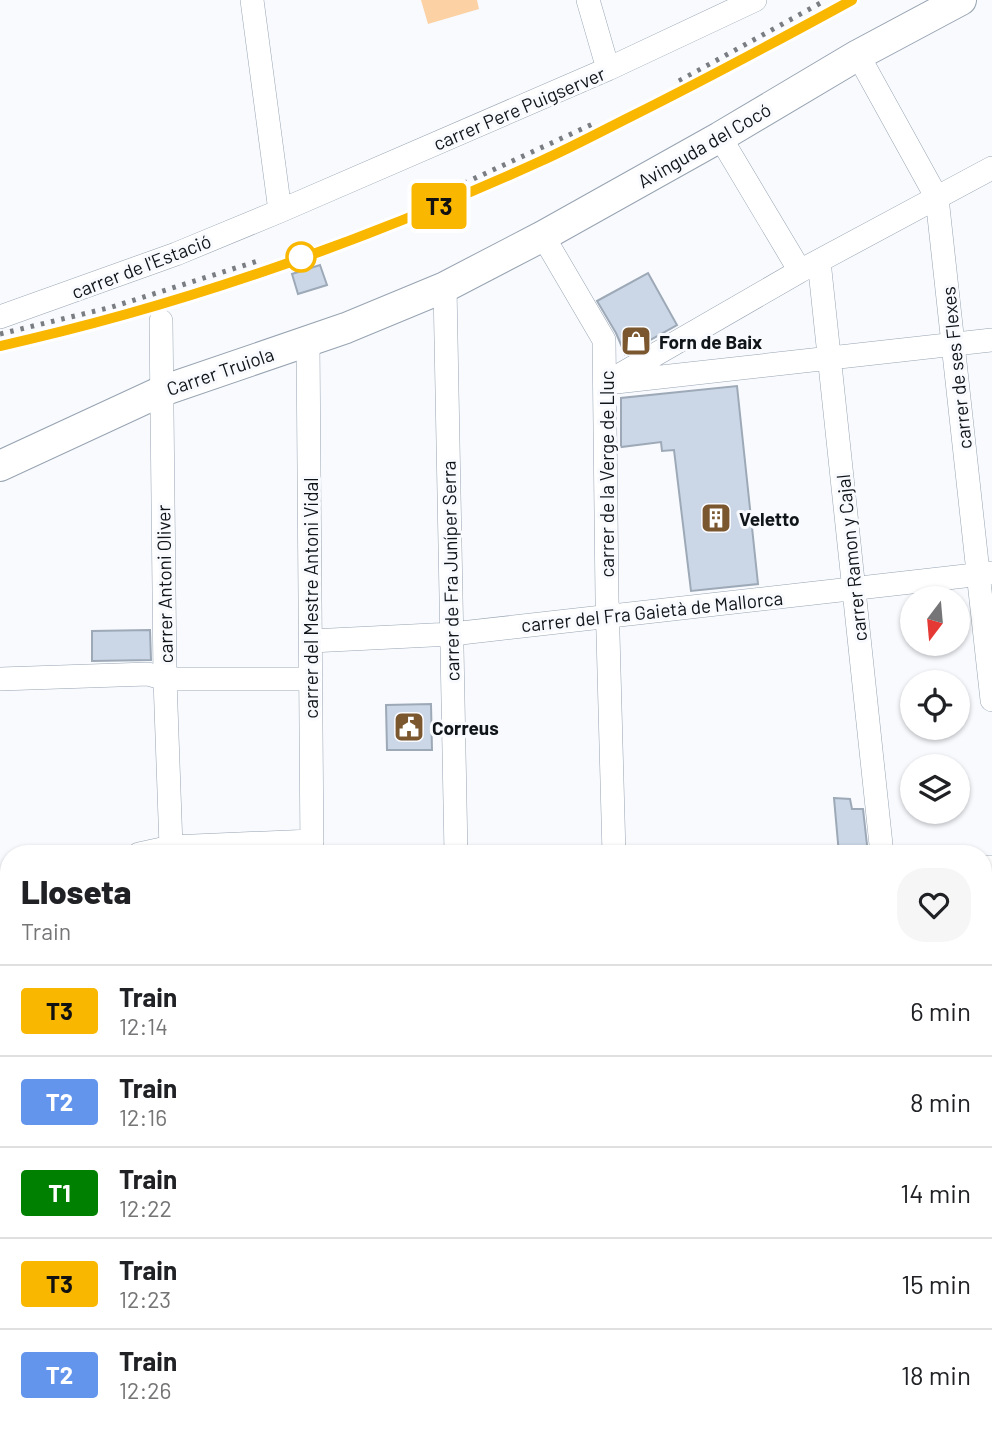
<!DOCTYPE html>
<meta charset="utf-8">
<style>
:root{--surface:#fff;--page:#f6f6f6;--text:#202124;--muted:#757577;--line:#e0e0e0}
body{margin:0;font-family:Barlow,sans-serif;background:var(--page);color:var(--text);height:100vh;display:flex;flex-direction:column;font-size:26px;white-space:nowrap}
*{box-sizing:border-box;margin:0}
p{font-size:23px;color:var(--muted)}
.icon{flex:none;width:38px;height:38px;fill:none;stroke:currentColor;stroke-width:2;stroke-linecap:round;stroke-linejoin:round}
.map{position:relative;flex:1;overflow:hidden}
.sheet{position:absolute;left:0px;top:845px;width:992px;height:590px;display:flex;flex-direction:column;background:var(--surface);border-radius:28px 28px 0 0;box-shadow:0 2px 5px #0004}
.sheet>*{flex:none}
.badge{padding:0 14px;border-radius:5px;font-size:24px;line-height:46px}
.needle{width:46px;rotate:196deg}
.controls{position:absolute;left:900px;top:586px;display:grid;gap:14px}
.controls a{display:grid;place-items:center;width:70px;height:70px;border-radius:50%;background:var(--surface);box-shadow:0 2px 5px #0004;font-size:35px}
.map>.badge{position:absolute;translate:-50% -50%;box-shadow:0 0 0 4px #fff}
.round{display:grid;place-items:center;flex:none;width:74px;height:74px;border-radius:28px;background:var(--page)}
.overview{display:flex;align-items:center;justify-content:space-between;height:119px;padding:0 21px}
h1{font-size:33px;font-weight:800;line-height:52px}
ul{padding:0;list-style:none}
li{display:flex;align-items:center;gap:21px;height:91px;padding:0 21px;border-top:2px solid var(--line)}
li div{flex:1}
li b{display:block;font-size:26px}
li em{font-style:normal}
li .badge{min-width:77px;font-weight:700;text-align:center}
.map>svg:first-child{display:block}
.green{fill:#fcd1a4}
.building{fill:#cbd7e6;stroke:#9da9b7;stroke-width:2}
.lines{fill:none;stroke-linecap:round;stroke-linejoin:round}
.minor-casing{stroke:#98a4b2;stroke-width:24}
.major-casing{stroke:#98a4b2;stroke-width:32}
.minor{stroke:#fff;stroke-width:23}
.major{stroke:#fff;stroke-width:30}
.rail{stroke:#7a7d82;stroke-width:5;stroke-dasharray:3.5 7;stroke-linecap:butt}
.line-casing{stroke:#fff;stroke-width:16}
.line{stroke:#fab700;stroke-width:10}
.stop-dot{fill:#fff;stroke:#fab700;stroke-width:3.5}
.labels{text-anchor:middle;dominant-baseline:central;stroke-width:6;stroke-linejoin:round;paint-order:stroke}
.street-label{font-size:19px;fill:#10151a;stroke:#f8fafe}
.poi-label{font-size:19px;font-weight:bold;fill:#10151a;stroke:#f8fafe;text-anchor:start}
</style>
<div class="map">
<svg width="992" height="1434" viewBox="0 0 992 1434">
<rect width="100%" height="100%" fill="#f8fafe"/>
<path class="green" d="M421,0h56l2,9 -51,15z"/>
<path class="building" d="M320,265l7,20 -29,9 -6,-20z
M648,273l29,52 -52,29 -9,-21 -19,-32z
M737,386l21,198 -67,7 -17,-141 -12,1 -1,-9 -40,5v-49z
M150,630l1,30 -59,1v-30z
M431,704l1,46h-45l-1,-45z
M834,798l16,1 2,10h11l5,45h-29z"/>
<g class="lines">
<g class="minor-casing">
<path id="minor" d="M252,0l28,211
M588,0l20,69
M858,55l79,143 55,502
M720,137l80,134
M543,236l61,104 3,258 7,256
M819,261l63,593
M445,287l11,567
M0,317l176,-63 104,-43 328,-142 147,-69
M161,321l4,358 6,168
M308,341l4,513
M616,382l376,-42
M606,383l194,-112 192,-103
M311,641l141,-7 540,-61
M0,679l148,-5 17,5h146
M139,854l32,-7 141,-6
M984,867h8
M0,885l9,-2
M984,947l8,-1
M984,985l6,50 -6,3
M0,1046l9,37
M984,1116l8,9
M984,1164l1,-10 7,-7
M984,1207l8,-4
M0,1330l9,-2
M984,1401l8,-13
M100,1426l3,8
M308,1426l7,8
M595,1426l2,8
M839,1426l4,8
M864,1426l15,8
M230,1434h18l16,-8
M487,1434l11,-8
M962,1434l5,-8"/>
</g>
<g class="major-casing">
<path id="major" d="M0,466l162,-75 184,-63 99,-41 98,-51 177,-99 138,-82 103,-55"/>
</g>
<use href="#minor" class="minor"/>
<use href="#major" class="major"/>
<path class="rail" d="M679,81l147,-81
M445,192l152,-70
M0,334l112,-27 149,-47
M0,346c186,-41 368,-107 541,-185 31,-14 61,-30 90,-45 75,-37 148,-76 221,-116"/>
</g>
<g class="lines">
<g class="line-casing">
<path id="line" d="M0,346c185,-41 369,-107 541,-185 31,-14 61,-30 91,-45 74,-37 147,-76 220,-116"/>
</g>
<use href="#line" class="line"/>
</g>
<defs>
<g id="shop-square" transform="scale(1.575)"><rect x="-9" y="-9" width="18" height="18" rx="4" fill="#7a572f" stroke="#f8fafe"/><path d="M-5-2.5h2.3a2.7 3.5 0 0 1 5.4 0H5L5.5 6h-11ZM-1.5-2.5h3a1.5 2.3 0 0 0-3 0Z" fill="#fff"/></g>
<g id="building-square" transform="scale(1.575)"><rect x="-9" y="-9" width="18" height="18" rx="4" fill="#7a572f" stroke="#f8fafe"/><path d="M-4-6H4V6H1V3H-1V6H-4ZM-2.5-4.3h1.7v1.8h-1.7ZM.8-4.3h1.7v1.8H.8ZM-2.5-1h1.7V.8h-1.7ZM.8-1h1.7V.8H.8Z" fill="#fff"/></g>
<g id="civic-square" transform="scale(1.575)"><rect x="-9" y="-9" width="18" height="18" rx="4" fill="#7a572f" stroke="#f8fafe"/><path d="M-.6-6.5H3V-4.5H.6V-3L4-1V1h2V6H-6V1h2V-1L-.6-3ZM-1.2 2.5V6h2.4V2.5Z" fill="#fff"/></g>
</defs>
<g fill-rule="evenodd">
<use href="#shop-square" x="636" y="341"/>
<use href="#building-square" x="716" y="518"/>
<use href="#civic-square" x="409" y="727"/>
</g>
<circle class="stop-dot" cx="301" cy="257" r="14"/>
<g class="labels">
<g class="street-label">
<text transform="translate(519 108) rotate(-23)">carrer Pere Puigserver</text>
<text transform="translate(704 145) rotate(-30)">Avinguda del Cocó</text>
<text transform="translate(141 266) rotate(-21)">carrer de l'Estació</text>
<text transform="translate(956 368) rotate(-96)">carrer de ses Flexes</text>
<text transform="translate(220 371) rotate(-19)">Carrer Truiola</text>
<text transform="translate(606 474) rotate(-90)">carrer de la Verge de Lluc</text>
<text transform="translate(851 558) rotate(-96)">carrer Ramon y Cajal</text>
<text transform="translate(450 571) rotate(-91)">carrer de Fra Juníper Serra</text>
<text transform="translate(164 584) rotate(-91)">carrer Antoni Oliver</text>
<text transform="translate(310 598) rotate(-90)">carrer del Mestre Antoni Vidal</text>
<text transform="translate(652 611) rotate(-6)">carrer del Fra Gaietà de Mallorca</text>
</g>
<g class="poi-label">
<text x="659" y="341">Forn de Baix</text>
<text x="739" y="518">Veletto</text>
<text x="432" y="727">Correus</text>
</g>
</g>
</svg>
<div class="controls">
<a><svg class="needle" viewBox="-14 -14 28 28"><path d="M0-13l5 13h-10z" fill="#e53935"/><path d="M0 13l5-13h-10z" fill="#757577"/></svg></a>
<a><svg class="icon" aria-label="locate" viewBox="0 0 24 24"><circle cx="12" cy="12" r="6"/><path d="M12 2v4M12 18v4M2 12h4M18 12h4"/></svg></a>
<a><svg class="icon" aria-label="layers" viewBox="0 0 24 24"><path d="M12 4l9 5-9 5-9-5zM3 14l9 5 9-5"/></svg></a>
</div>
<b class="badge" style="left:439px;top:206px;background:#fab700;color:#111">T3</b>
<section class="sheet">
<div class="overview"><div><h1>Lloseta</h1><p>Train</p></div><a class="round"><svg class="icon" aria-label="heart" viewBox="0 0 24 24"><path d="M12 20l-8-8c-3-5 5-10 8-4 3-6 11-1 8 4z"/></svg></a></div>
<ul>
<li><span class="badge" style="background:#fab700;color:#111">T3</span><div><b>Train</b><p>12:14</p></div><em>6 min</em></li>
<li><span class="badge" style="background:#6495ed;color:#fff">T2</span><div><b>Train</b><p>12:16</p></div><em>8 min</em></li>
<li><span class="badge" style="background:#008000;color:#fff">T1</span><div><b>Train</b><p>12:22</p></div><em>14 min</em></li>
<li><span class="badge" style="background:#fab700;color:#111">T3</span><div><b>Train</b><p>12:23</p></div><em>15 min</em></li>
<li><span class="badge" style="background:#6495ed;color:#fff">T2</span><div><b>Train</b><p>12:26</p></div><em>18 min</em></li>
</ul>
</section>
</div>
